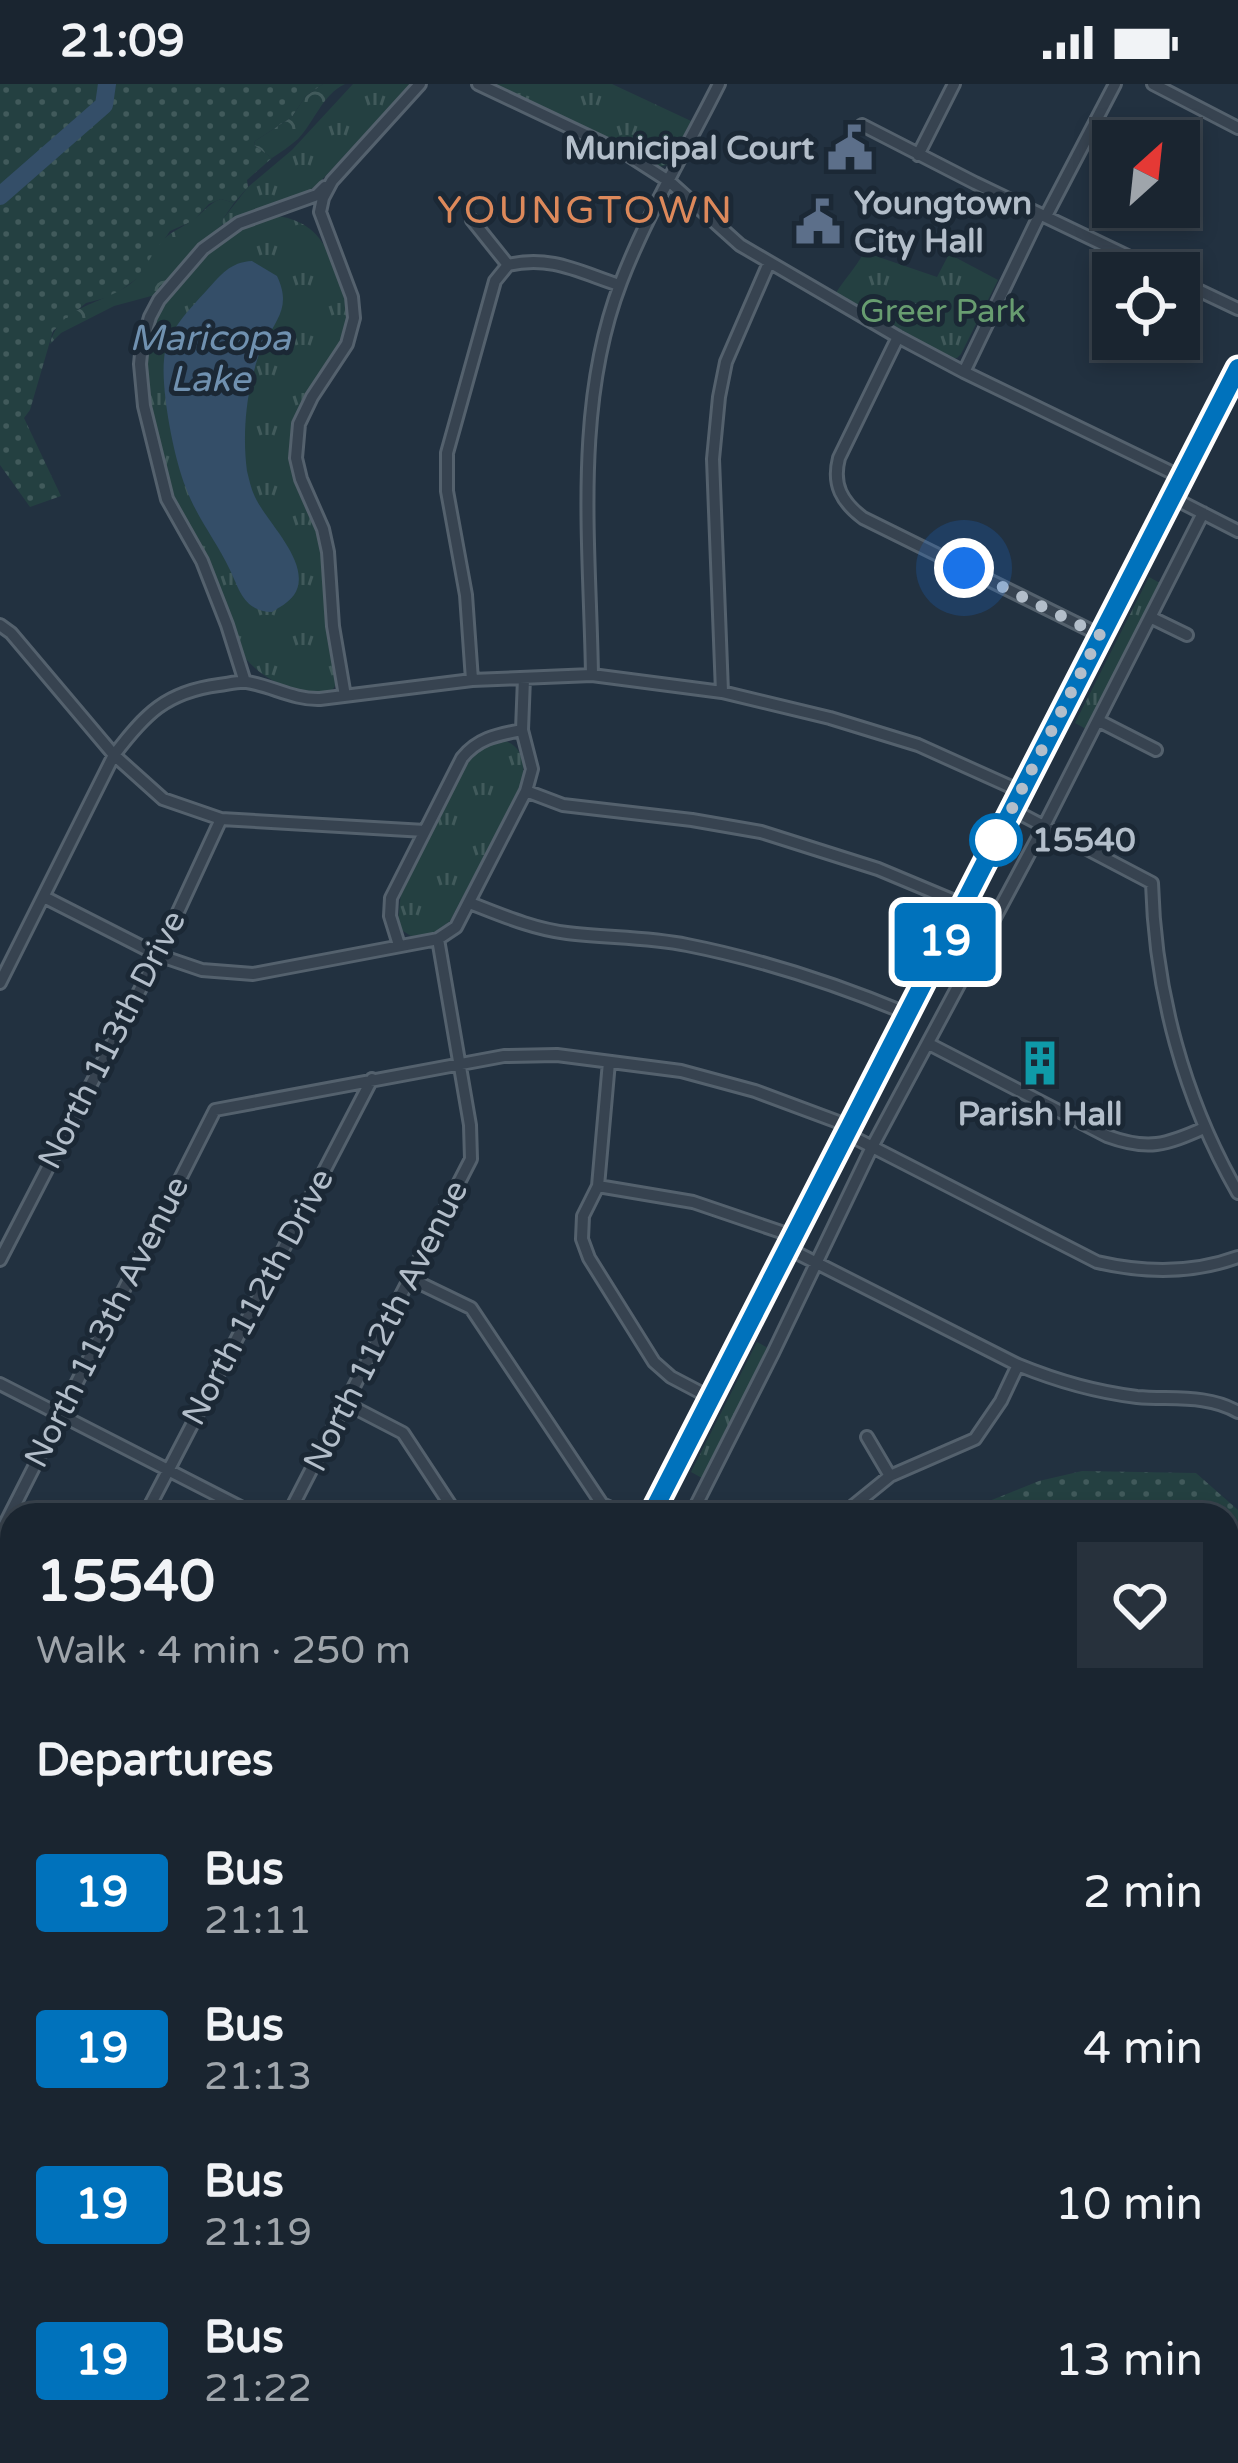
<!DOCTYPE html>
<meta charset="utf-8">
<style>
:root{--surface:#1a2530;--page:#27313c;--text:#f1f3f6;--muted:#9fa5ab;--line:#38424c}
body{margin:0;font-family:"Varela Round",sans-serif;background:var(--page);color:var(--text);height:100vh;display:flex;flex-direction:column;font-size:45px;white-space:nowrap}
*{box-sizing:border-box;margin:0}
p{font-size:39px;color:var(--muted)}
.icon{flex:none;width:66px;height:66px;fill:none;stroke:currentColor;stroke-width:2;stroke-linecap:round;stroke-linejoin:round}
.map{position:relative;flex:1;overflow:hidden}
.drawer{position:absolute;left:0px;top:1419px;width:1239px;height:960px;display:flex;flex-direction:column;background:var(--surface);border-radius:36px 36px 0 0;box-shadow:0 6px 18px #0003,0 0 0 3px var(--line)}
.drawer>*{flex:none}
.badge{padding:0 24px;border-radius:9px;font-size:42px;line-height:78px}
.needle{width:78px;rotate:27deg}
.controls{position:absolute;left:1092px;top:36px;display:grid;gap:24px}
.controls a{display:grid;place-items:center;width:108px;height:108px;border-radius:0px;background:var(--surface);box-shadow:0 6px 18px #0003,0 0 0 3px var(--line);font-size:60px}
.you{position:absolute;width:60px;height:60px;margin:-30px;border:9px solid #fff;border-radius:50%;background:#1a73e8;box-shadow:0 0 0 18px #1a73e833}
.map>.badge{position:absolute;translate:-50% -50%;box-shadow:0 0 0 6px #fff}
h2{padding:0 36px;font-size:45px;line-height:108px}
.round{display:grid;place-items:center;flex:none;width:126px;height:126px;border-radius:0px;background:var(--page)}
.overview{display:flex;align-items:center;justify-content:space-between;height:204px;padding:0 36px}
h1{font-size:57px;font-weight:700;line-height:90px}
ul{padding:0;list-style:none}
li{display:flex;align-items:center;gap:36px;height:156px;padding:0 36px}
li div{flex:1}
li b{display:block;font-size:45px}
li em{font-style:normal}
li .badge{min-width:132px;font-weight:700;text-align:center}
.status{display:flex;justify-content:space-between;align-items:center;height:84px;padding:0 60px;background:var(--surface);direction:ltr}
.status svg{height:33px;fill:currentColor}
.map>svg:first-child{display:block}
.grass{fill:url(#grass-dots)}
.forest{fill:url(#forest-crowns)}
.park{fill:url(#park-tufts)}
.water{fill:#344e68}
.lines{fill:none;stroke-linecap:round;stroke-linejoin:round}
.river{stroke:#344e68;stroke-width:18}
.street-casing{stroke:#54616d;stroke-width:16}
.secondary-casing{stroke:#54616d;stroke-width:21}
.street{stroke:#374350;stroke-width:10}
.secondary{stroke:#445263;stroke-width:15}
.line-casing{stroke:#fff;stroke-width:27}
.line{stroke:#0072bc;stroke-width:18}
.walk{stroke:#b3beca;stroke-width:12;stroke-dasharray:0 21.6}
.stop-dot{fill:#fff;stroke:#0072bc;stroke-width:6}
.labels{text-anchor:middle;dominant-baseline:central;stroke-width:10;stroke-linejoin:round;paint-order:stroke}
.poi-label{font-size:33px;font-weight:bold;fill:#b3beca;stroke:#1b2835;text-anchor:end}
.park-label{font-size:33px;fill:#689d70;stroke:#1b2835}
.stop-label{font-size:33px;font-weight:bold;fill:#b3beca;stroke:#1b2835;text-anchor:start}
.street-label{font-size:33px;fill:#b3beca;stroke:#1b2835}
.water-label{font-size:36px;font-style:italic;fill:#7091b0;stroke:#1b2835}
.quarter-label{font-size:39px;letter-spacing:3px;fill:#dd895b;stroke:#1b2835}
</style>
<div class="status"><b>21:09</b><svg viewBox="0 0 49 12"><path d="M0 12V9h3v3zM5 12V6h3v6zM10 12V3h3v9zM15 12V0h3v12zM26 1h20v11H26zM47 4h2v5h-2z"/></svg></div>
<div class="map">
<svg width="1238" height="2379" viewBox="0 0 1238 2379">
<defs>
<pattern id="grass-dots" width="8" height="8" patternUnits="userSpaceOnUse" patternTransform="scale(3)"><rect width="8" height="8" fill="#244041"/><path d="M2 2h.1M6 6h.1" fill="none" stroke="#415a5b" stroke-width="1.8" stroke-linecap="round"/></pattern>
<pattern id="forest-crowns" width="20" height="18" patternUnits="userSpaceOnUse" patternTransform="scale(3)"><rect width="20" height="18" fill="#244041"/><path d="M2 6a3 3 0 1 1 6 0M12 15a3 3 0 1 1 6 0" fill="none" stroke="#415a5b"/></pattern>
<pattern id="park-tufts" width="24" height="20" patternUnits="userSpaceOnUse" patternTransform="scale(3)"><rect width="24" height="20" fill="#244041"/><path d="M3 7l-1-3M5 7V3M7 7l1-3M15 17l-1-3M17 17v-4M19 17l1-3" fill="none" stroke="#415a5b"/></pattern>
</defs>
<rect width="100%" height="100%" fill="#223140"/>
<path class="grass" d="M0,0h323l-18,13 -13,20 -37,24 -1,4 18,13 -25,22 1,7 -14,16 -13,-4 -12,5 -16,17 -23,10 -31,46 -26,19 -27,7 -33,28 -23,79 -6,8 37,78 -31,11 -30,-42z
M1082,1387l114,2 42,37v38l-11,12v-45h-273l85,-34z
M1227,1504l11,14v163l-11,-30z"/>
<path class="forest" d="M323,0h22c-23,11 -30,37 -47,55 -8,7 -17,13 -26,19l-18,-13 1,-4 37,-24 13,-20z
M221,115l13,4 -11,16 -1,6 -27,24 -40,46 -41,11 -53,27 -11,11c10,-41 57,-39 85,-64 9,-8 14,-21 21,-31 12,-17 19,-17 35,-28 12,-7 16,-17 30,-22z"/>
<path class="park" d="M353,0h58l-93,100 -8,6 -88,35 1,-6 25,-32 44,-37z
M493,0h119l79,37 -22,43 -9,3 -34,-20z
M278,132c29,5 42,18 54,44 9,19 17,41 14,63 -6,49 -62,73 -55,134 3,31 24,57 31,88 5,24 3,49 5,74 2,21 7,43 10,64l-6,9c-28,1 -55,-5 -76,-24 -27,-22 -29,-69 -43,-100 -9,-19 -24,-35 -33,-55 -19,-40 -44,-145 -28,-187 7,-20 23,-35 37,-51 26,-30 51,-49 90,-59z
M864,168l73,25 12,-23 49,26 -37,74 -4,4h-6l-115,-65c9,-15 20,-25 28,-41z
M1149,493l11,6 -74,146 -11,-6z
M502,656c22,5 24,27 19,46l-71,135 -17,13 -22,2 -8,-5 -5,-9 3,-30 68,-131 13,-14z
M757,1258l11,6 -66,130 -11,-6z"/>
<path class="water" d="M252,177l25,15c14,30 1,41 -13,68 -6,10 -9,23 -12,35 -7,28 -9,63 -5,92 2,8 4,18 8,26 12,26 59,68 39,98 -6,8 -14,12 -22,17 -28,-1 -32,-21 -42,-42 -13,-28 -33,-52 -44,-82 -12,-29 -25,-97 -22,-128 2,-28 25,-50 43,-70 14,-15 23,-28 45,-29z"/>
<g class="lines">
<path class="river" d="M0,112l104,-91 3,-21"/>
<g class="street-casing">
<path id="street" d="M478,0l150,71 42,27 70,63 158,92 66,35 217,105
M1153,0l85,44
M862,41l113,58 188,90
M918,71l36,-71
M1046,132l69,-132
M472,136l36,45c43,-10 71,7 111,20
M1179,197l59,28
M898,253l-59,121c-7,27 3,44 24,60l237,117
M964,288l76,-158
M1171,413l67,34
M1152,534l35,17
M0,541l11,8 103,122 49,44 58,20 204,12
M592,591c-2,-129 -19,-269 29,-393 26,-68 65,-132 98,-198
M472,596l-6,-85 -19,-104v-38l48,-172 13,-16
M245,598l-18,-57 -25,-64 -35,-62 -23,-93 -4,-42 2,-20 8,-27 9,-17 44,-51 36,-26 78,-28 8,-8
M722,608l-9,-233 6,-62 7,-35 43,-99
M345,612l-12,-70 -5,-74 -5,-23 -22,-50 -5,-21 3,-34 13,-27 35,-53 7,-26 -2,-21 -32,-85 3,-14 9,-17 88,-97
M1099,637l57,29
M526,707l37,14 129,15 69,12 117,37 86,36
M1011,725l141,74c3,109 32,216 86,310
M44,813l114,58 44,15 51,4 185,-35 18,-12 70,-136 6,-22 -10,-39 2,-52
M470,819c31,12 63,26 97,30 40,5 80,4 120,12 76,15 149,39 221,69
M399,861l-9,-29 1,-18 71,-140c16,-20 35,-23 60,-28
M0,899l114,-228c31,-41 52,-63 105,-70 9,-1 19,-4 28,-3 25,4 47,18 73,17l152,-19 120,-5 130,17 108,26 88,27 102,46
M929,960l178,92c41,15 59,9 97,-8
M609,978l-11,124 -15,30 -1,23 7,19 65,104 17,15 40,21
M845,1049l252,129c48,11 95,12 141,-5
M598,1102l95,16 100,34
M787,1164l231,117c39,16 77,27 119,32 34,3 70,-3 101,15
M0,1176l158,-305 63,-136
M411,1195l60,29 131,196 24,11
M0,1300l256,131
M347,1320l56,29 54,82
M867,1353l23,39
M145,1431l227,-436
M288,1431l183,-356 -1,-34 -32,-186
M691,1431l82,-162 99,-206 172,-321 159,-313
M842,1431l48,-39 85,-37 26,-38 17,-36
M0,1450l215,-424 289,-54 53,-1 124,16 74,20 94,35
M0,1529l12,3
M1227,1568l11,-5
M0,1657l12,3
M0,1785l12,4
M0,1916l12,5
M0,1994l12,-23
M0,2054l12,6
M0,2196l12,7
M0,2230l12,-4
M1227,2332l11,15
M0,2361l12,-4
M457,2367l25,12
M834,2367l9,12
M209,2379l6,-12
M725,2379l16,-12
M1013,2379l3,-12"/>
</g>
<g class="secondary-casing">
<path id="secondary" d="M651,1431l587,-1147
M175,2379l6,-12"/>
</g>
<use href="#street" class="street"/>
<use href="#secondary" class="secondary"/>
</g>
<g class="lines">
<g class="line-casing">
<path id="line" d="M651,1431l587,-1147"/>
</g>
<use href="#line" class="line"/>
<path class="walk" d="M964,484l136,67 -104,205"/>
</g>
<defs>
<g id="civic-bare" transform="scale(3.6)"><path d="M-.6-6.5H3V-4.5H.6V-3L4-1V1h2V6H-6V1h2V-1L-.6-3ZM-1.2 2.5V6h2.4V2.5Z" fill="#5c6f8a" stroke="#1b2835" stroke-width="2.5" paint-order="stroke"/></g>
<g id="building-bare" transform="scale(3.6)"><path d="M-4-6H4V6H1V3H-1V6H-4ZM-2.5-4.3h1.7v1.8h-1.7ZM.8-4.3h1.7v1.8H.8ZM-2.5-1h1.7V.8h-1.7ZM.8-1h1.7V.8H.8Z" fill="#0f9aa8" stroke="#1b2835" stroke-width="2.5" paint-order="stroke"/></g>
</defs>
<g fill-rule="evenodd">
<use href="#civic-bare" x="850" y="64"/>
<use href="#civic-bare" x="818" y="138"/>
<use href="#building-bare" x="1040" y="979"/>
</g>
<circle class="stop-dot" cx="996" cy="756" r="24"/>
<g class="labels">
<g class="poi-label">
<text x="814" y="64">Municipal Court</text>
<text x="854" y="119" text-anchor="start">Youngtown<tspan x="854" dy="38">City Hall</tspan></text>
<text x="1040" y="1030" text-anchor="middle">Parish Hall</text>
</g>
<g class="park-label">
<text x="943" y="227">Greer Park</text>
</g>
<g class="stop-label">
<text x="1032" y="756">15540</text>
</g>
<g class="street-label">
<text transform="translate(112 956) rotate(-63)">North 113th Drive</text>
<text transform="translate(258 1213) rotate(-62)">North 112th Drive</text>
<text transform="translate(107 1238) rotate(-63)">North 113th Avenue</text>
<text transform="translate(386 1242) rotate(-63)">North 112th Avenue</text>
</g>
<g class="water-label">
<text x="210" y="254">Maricopa<tspan x="210" dy="41">Lake</tspan></text>
</g>
<g class="quarter-label">
<text x="586" y="126">YOUNGTOWN</text>
</g>
</g>
</svg>
<div class="controls">
<a><svg class="needle" viewBox="-14 -14 28 28"><path d="M0-13l5 13h-10z" fill="#e53935"/><path d="M0 13l5-13h-10z" fill="#9fa5ab"/></svg></a>
<a><svg class="icon" aria-label="locate" viewBox="0 0 24 24"><circle cx="12" cy="12" r="6"/><path d="M12 2v4M12 18v4M2 12h4M18 12h4"/></svg></a>
</div>
<div class="you" style="left:964px;top:484px"></div>
<b class="badge" style="left:945px;top:858px;background:#0072bc;color:#fff">19</b>
<section class="drawer">
<div class="overview"><div><h1>15540</h1><p>Walk · 4 min · 250 m</p></div><a class="round"><svg class="icon" aria-label="heart" viewBox="0 0 24 24"><path d="M12 20l-8-8c-3-5 5-10 8-4 3-6 11-1 8 4z"/></svg></a></div>
<h2>Departures</h2>
<ul>
<li><span class="badge" style="background:#0072bc;color:#fff">19</span><div><b>Bus</b><p>21:11</p></div><em>2 min</em></li>
<li><span class="badge" style="background:#0072bc;color:#fff">19</span><div><b>Bus</b><p>21:13</p></div><em>4 min</em></li>
<li><span class="badge" style="background:#0072bc;color:#fff">19</span><div><b>Bus</b><p>21:19</p></div><em>10 min</em></li>
<li><span class="badge" style="background:#0072bc;color:#fff">19</span><div><b>Bus</b><p>21:22</p></div><em>13 min</em></li>
</ul>
</section>
</div>
